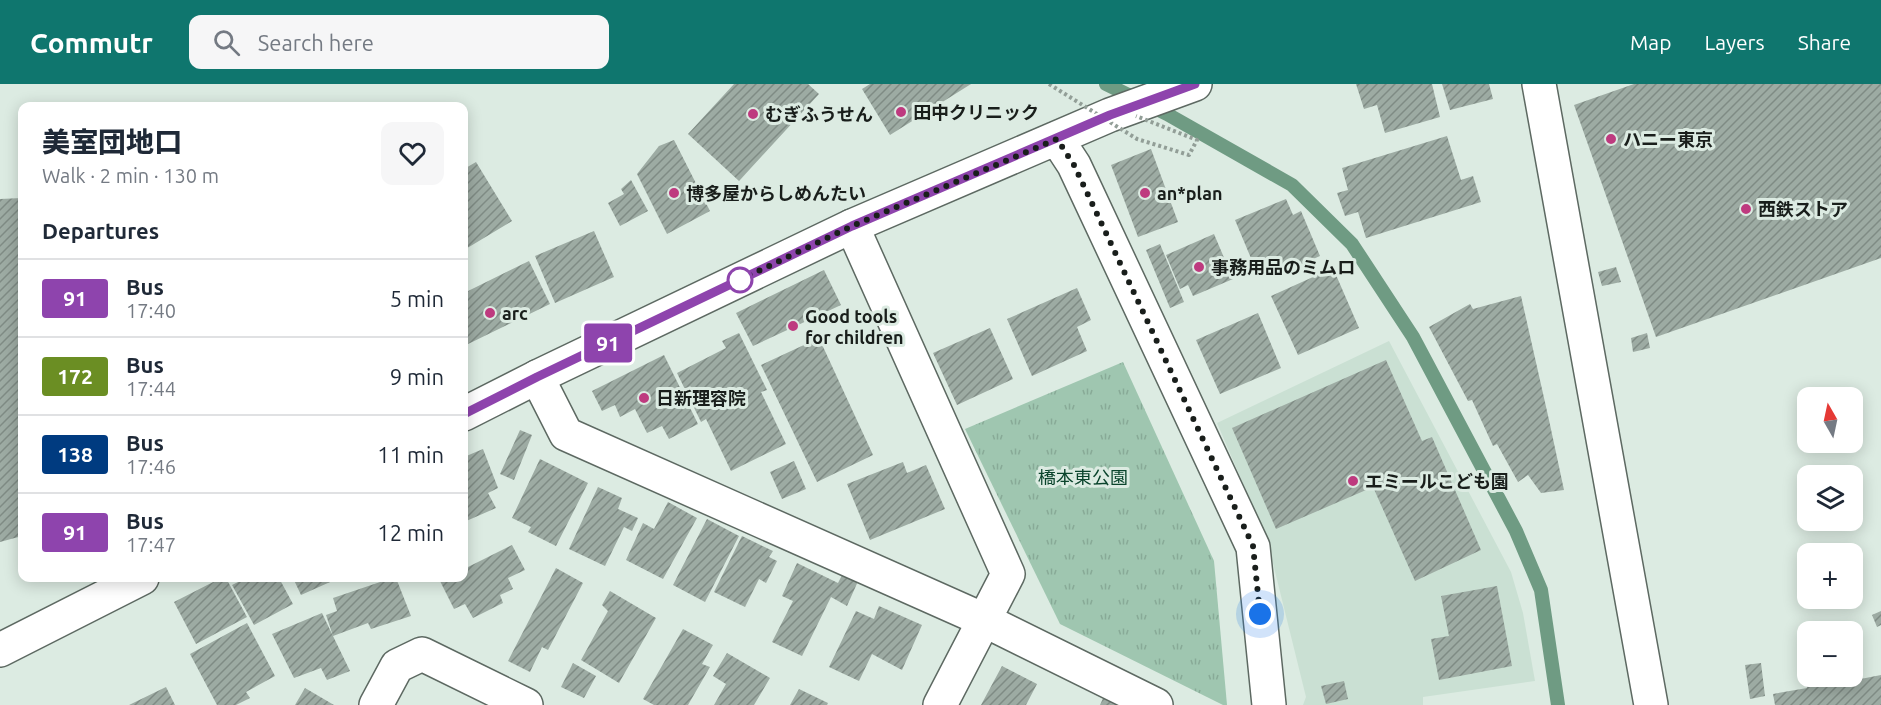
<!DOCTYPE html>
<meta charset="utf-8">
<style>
:root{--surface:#fff;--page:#f6f6f7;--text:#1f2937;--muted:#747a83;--line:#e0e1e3;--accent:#0f766e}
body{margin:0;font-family:Ubuntu,"Noto Sans JP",sans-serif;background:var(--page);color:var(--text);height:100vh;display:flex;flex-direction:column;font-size:22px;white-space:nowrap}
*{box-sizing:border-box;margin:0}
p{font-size:20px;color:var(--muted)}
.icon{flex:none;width:33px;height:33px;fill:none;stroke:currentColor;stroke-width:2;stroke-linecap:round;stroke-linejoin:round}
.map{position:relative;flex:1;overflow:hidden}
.drawer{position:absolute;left:18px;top:18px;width:450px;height:480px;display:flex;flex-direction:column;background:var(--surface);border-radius:12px;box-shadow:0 3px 15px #0003}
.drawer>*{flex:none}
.badge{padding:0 12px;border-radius:4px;font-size:21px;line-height:39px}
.needle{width:39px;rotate:351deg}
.buttons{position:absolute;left:1797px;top:303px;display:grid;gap:12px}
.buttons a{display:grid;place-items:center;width:66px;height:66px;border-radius:12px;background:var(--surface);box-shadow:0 3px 15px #0003;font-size:30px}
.you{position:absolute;width:30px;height:30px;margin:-15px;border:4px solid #fff;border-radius:50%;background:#1a73e8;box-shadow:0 0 0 9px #1a73e833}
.map>.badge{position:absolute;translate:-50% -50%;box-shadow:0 0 0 3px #fff}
h2{padding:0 24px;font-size:22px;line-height:54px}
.round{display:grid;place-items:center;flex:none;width:63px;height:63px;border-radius:12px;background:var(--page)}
.headline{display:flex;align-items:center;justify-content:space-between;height:102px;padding:0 24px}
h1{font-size:28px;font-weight:800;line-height:45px}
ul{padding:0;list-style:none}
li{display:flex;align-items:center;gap:18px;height:78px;padding:0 24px;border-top:2px solid var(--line)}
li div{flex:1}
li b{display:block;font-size:22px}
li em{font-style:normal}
li .badge{min-width:66px;font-weight:700;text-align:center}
header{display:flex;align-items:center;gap:36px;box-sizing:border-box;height:84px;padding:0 30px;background:var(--accent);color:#fff}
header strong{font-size:28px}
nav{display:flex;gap:33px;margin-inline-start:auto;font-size:21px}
.search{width:420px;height:54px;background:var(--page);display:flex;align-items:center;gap:15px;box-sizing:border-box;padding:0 21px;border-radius:12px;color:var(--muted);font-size:22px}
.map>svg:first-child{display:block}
.built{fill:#cae0d3}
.grass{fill:url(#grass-tufts)}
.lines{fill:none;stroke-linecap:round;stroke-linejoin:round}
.stream{stroke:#6f9b83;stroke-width:14}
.building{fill:url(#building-hatch)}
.street-casing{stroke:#5d6962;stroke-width:36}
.secondary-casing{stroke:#5d6962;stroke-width:36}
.street{stroke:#fff;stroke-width:33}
.secondary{stroke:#fff;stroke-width:33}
.path-bridge{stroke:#929e97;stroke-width:4;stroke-dasharray:3 3;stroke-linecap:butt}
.line-casing{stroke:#fff;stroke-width:14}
.line{stroke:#8e44ad;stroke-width:9}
.walk{stroke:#191e1b;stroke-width:6;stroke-dasharray:0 10.8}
.poi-dot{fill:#be3a7f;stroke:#dcebe2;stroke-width:2}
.stop-dot{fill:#fff;stroke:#8e44ad;stroke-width:3}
.labels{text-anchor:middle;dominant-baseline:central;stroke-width:6;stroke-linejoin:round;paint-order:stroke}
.poi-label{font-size:18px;font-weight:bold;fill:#191e1b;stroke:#dcebe2;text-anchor:start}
.park-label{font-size:18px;fill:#0a442c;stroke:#dcebe2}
</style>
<header>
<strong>Commutr</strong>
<div class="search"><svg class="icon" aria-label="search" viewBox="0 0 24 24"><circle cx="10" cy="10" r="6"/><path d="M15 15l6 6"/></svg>Search here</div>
<nav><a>Map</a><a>Layers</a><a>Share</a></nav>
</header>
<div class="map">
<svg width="1881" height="621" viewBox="0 0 1881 621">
<defs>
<pattern id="grass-tufts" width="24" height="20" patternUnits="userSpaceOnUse" patternTransform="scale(1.5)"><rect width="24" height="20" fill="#9fc6b0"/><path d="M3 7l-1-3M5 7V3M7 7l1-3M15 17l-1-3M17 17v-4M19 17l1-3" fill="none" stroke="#88aa97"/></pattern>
<pattern id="building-hatch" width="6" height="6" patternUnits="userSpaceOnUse" patternTransform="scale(1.5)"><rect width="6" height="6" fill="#9daba3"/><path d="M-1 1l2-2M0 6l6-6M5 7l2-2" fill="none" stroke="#7f8b84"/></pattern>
</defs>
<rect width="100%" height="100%" fill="#dcebe2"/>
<path class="built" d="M1389,257l122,231 12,41 12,68 -112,16v8h-120l3,-8 -39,-158 -50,-116z"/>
<path class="grass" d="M1123,278l91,199 13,144h-4l-163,-81 -95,-195z"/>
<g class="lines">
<path class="stream" d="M1106,0l61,30 125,71 60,59 61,93 103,194 25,59 17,115"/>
</g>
<path class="building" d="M734,0h74l11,10 -80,87 -51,-47z
M870,0h101l-81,51 -28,-46z
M1356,0h76l8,33 -55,16 -8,-28 -13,4z
M1442,0h47l4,15 -43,11z
M1634,0h247v174l-225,79 -82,-232z
M1447,52l14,44 12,-4 8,26 -115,36 -8,-26 -13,4 -8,-23 11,-3 -6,-22z
M674,56l36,71 -43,23 -30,-60 22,-28z
M1151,65l27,73 -40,15 -27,-72z
M476,78l36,59 -48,29v-81z
M631,96l17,31 -28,15 -12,-23 16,-9 -3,-5z
M22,114v338l-22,6v-343z
M1286,115l7,16 8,-4 19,45 -25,11 -3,-7 -22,9 -5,-11 -12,5 -18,-43z
M594,147l20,46 -59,26 -20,-47z
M1214,150l19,45 -40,17 -5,-11 -8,4 -14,-34z
M1160,160l24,58 -14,6 -24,-58z
M529,177l21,43 -86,42v-53z
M1616,183l5,15 -19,4 -4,-14z
M1333,184l26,60 -61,27 -27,-59z
M824,186l17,35 -88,41 -17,-33z
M1077,204l14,32 -14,7 10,24 -55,25 -25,-57z
M1521,212l28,124 15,70 -23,3 -13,-18 -10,7 -21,-38 -4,2 -21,-46 -4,1 -39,-74 41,-23 3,5z
M1258,229l23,55 -61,26 -24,-54z
M990,244l23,51 -56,26 -24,-52z
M739,249l28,57 -6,2 25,52 -55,27 -25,-52 -5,3 -24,-49 49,-25 -4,-7z
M1647,249l3,15 -17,4 -2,-14z
M819,254l54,117 -56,27 -56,-117z
M664,271l34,69 -29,15 -7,-13 -15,7 -12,-24 -15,8 -5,-12 -13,6 -10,-20z
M1386,276l36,81 10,-4 49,113 -66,31 -42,-94 -97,42 -44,-101z
M520,346l12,5 -18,45 -14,-6z
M483,365l15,39 -10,5 8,15 -32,14v-65z
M540,375l48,24 -32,63 -28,-14 3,-5 -19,-9z
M794,377l12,28 -24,10 -12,-27z
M903,378l4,11 19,-8 19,44 -75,31 -23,-56z
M598,403l24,11 -4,11 20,9 -6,13 -8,-4 -19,39 -36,-17z
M668,418l29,16 -34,61 -37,-19 17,-37 11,6z
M707,435l32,17 -34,66 -32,-17z
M742,452l31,15 -4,6 8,4 -11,22 -7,-4 -14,28 -31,-15z
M512,461l13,25 -17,8 5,11 -13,6 3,8 -30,15 -8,-14 -11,5 -14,-28 6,-3h18v-9z
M797,479l41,20 6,-12 15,8 -12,27 -16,-9 -29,59 -30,-14 21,-41 -11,-5z
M556,484l27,15 -35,67 -6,-3 -12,25 -22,-11z
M221,494h5l21,39 -51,27 -22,-42z
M246,494h33l14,26 -39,21 -22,-40z
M293,494h46l-38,17z
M392,494h4l15,38 -40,13 -3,-6 -35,13 17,35 -23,9 -6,-12 -27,10 -22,-44 50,-21 11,23 -7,-21 11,-4 -4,-13z
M1497,502l15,80 -73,14 -8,-41 18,-3 -8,-40z
M610,507l46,27 -37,65 -38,-23 27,-49 -6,-6z
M879,522l43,19 -20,45 -30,-16 -13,27 -30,-14 27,-56 18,8z
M1881,527v14l-4,2 -5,-12z
M247,539l28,53 -29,16 4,6 -14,7h-19l-27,-51z
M683,545l30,16 -11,19 8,3 -22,38h-34l-11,-6z
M727,569l43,25 -16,27h-40l12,-21 -13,-8z
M573,579l23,13 -12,22 -23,-11z
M1761,579l4,33 -15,3 -5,-34z
M1002,582l35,18 -11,21h-45z
M1881,591v30h-106l-2,-11 34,-6 -2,-10 29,-2 1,8z
M1344,597l4,18 -22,5 -5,-18z
M166,603l9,18h-46z
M305,604l29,17h-39z
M799,605l29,14 -1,2h-37z
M1104,612l18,9h-22z"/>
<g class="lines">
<g class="street-casing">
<path id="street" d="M1539,0l112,621
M852,142l156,348 -68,131
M537,293l29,57 418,186 172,85
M376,621l21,-39 25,-12 104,51"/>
</g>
<g class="secondary-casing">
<path id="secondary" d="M1057,55l17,26 179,382 16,158
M464,330l73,-37 315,-151 258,-111 85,-31
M0,566l142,-72"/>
</g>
<use href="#street" class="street"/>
<use href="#secondary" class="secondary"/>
<path class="path-bridge" d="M1049,0l88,55 52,16 8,-15 -61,-24"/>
</g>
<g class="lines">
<g class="line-casing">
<path id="line" d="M464,330l73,-37 315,-151 258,-111 85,-31"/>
</g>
<use href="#line" class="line"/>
<path class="walk" d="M740,196l112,-54 205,-87 17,26 179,381 7,68"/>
</g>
<g class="poi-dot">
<circle cx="901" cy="28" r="6"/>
<circle cx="753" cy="30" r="6"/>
<circle cx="1611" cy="55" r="6"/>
<circle cx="674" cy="109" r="6"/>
<circle cx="1145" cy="109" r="6"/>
<circle cx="1746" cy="125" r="6"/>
<circle cx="1199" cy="183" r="6"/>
<circle cx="490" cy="229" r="6"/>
<circle cx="793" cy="242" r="6"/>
<circle cx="644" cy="314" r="6"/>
<circle cx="1353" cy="397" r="6"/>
</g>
<circle class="stop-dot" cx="740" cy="196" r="12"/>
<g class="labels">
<g class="poi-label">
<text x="913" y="28">田中クリニック</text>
<text x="765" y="30">むぎふうせん</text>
<text x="1623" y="55">ハニー東京</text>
<text x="686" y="109">博多屋からしめんたい</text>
<text x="1157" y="109">an*plan</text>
<text x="1758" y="125">西鉄ストア</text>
<text x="1211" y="183">事務用品のミムロ</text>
<text x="502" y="229">arc</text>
<text x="805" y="232">Good tools<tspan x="805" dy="21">for children</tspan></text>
<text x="656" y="314">日新理容院</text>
<text x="1365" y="397">エミールこども園</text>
</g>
<g class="park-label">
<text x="1083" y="393">橋本東公園</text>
</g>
</g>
</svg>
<div class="buttons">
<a><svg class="needle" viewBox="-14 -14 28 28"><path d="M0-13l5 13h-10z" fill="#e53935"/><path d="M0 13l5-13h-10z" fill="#747a83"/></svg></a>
<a><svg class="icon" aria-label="layers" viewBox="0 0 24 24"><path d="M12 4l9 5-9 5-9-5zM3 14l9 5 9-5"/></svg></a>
<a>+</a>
<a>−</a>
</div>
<div class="you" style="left:1260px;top:530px"></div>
<b class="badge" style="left:608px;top:259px;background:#8e44ad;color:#fff">91</b>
<section class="drawer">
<div class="headline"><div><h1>美室団地口</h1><p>Walk · 2 min · 130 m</p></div><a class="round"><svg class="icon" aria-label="heart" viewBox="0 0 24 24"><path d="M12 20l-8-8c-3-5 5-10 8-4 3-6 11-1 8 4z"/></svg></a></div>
<h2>Departures</h2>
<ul>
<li><span class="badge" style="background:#8e44ad;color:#fff">91</span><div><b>Bus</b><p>17:40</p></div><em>5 min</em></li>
<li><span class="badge" style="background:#6b8e23;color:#fff">172</span><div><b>Bus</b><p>17:44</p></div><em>9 min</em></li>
<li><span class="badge" style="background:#003b80;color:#fff">138</span><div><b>Bus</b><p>17:46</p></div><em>11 min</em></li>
<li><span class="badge" style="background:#8e44ad;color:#fff">91</span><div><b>Bus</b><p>17:47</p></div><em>12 min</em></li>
</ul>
</section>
</div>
